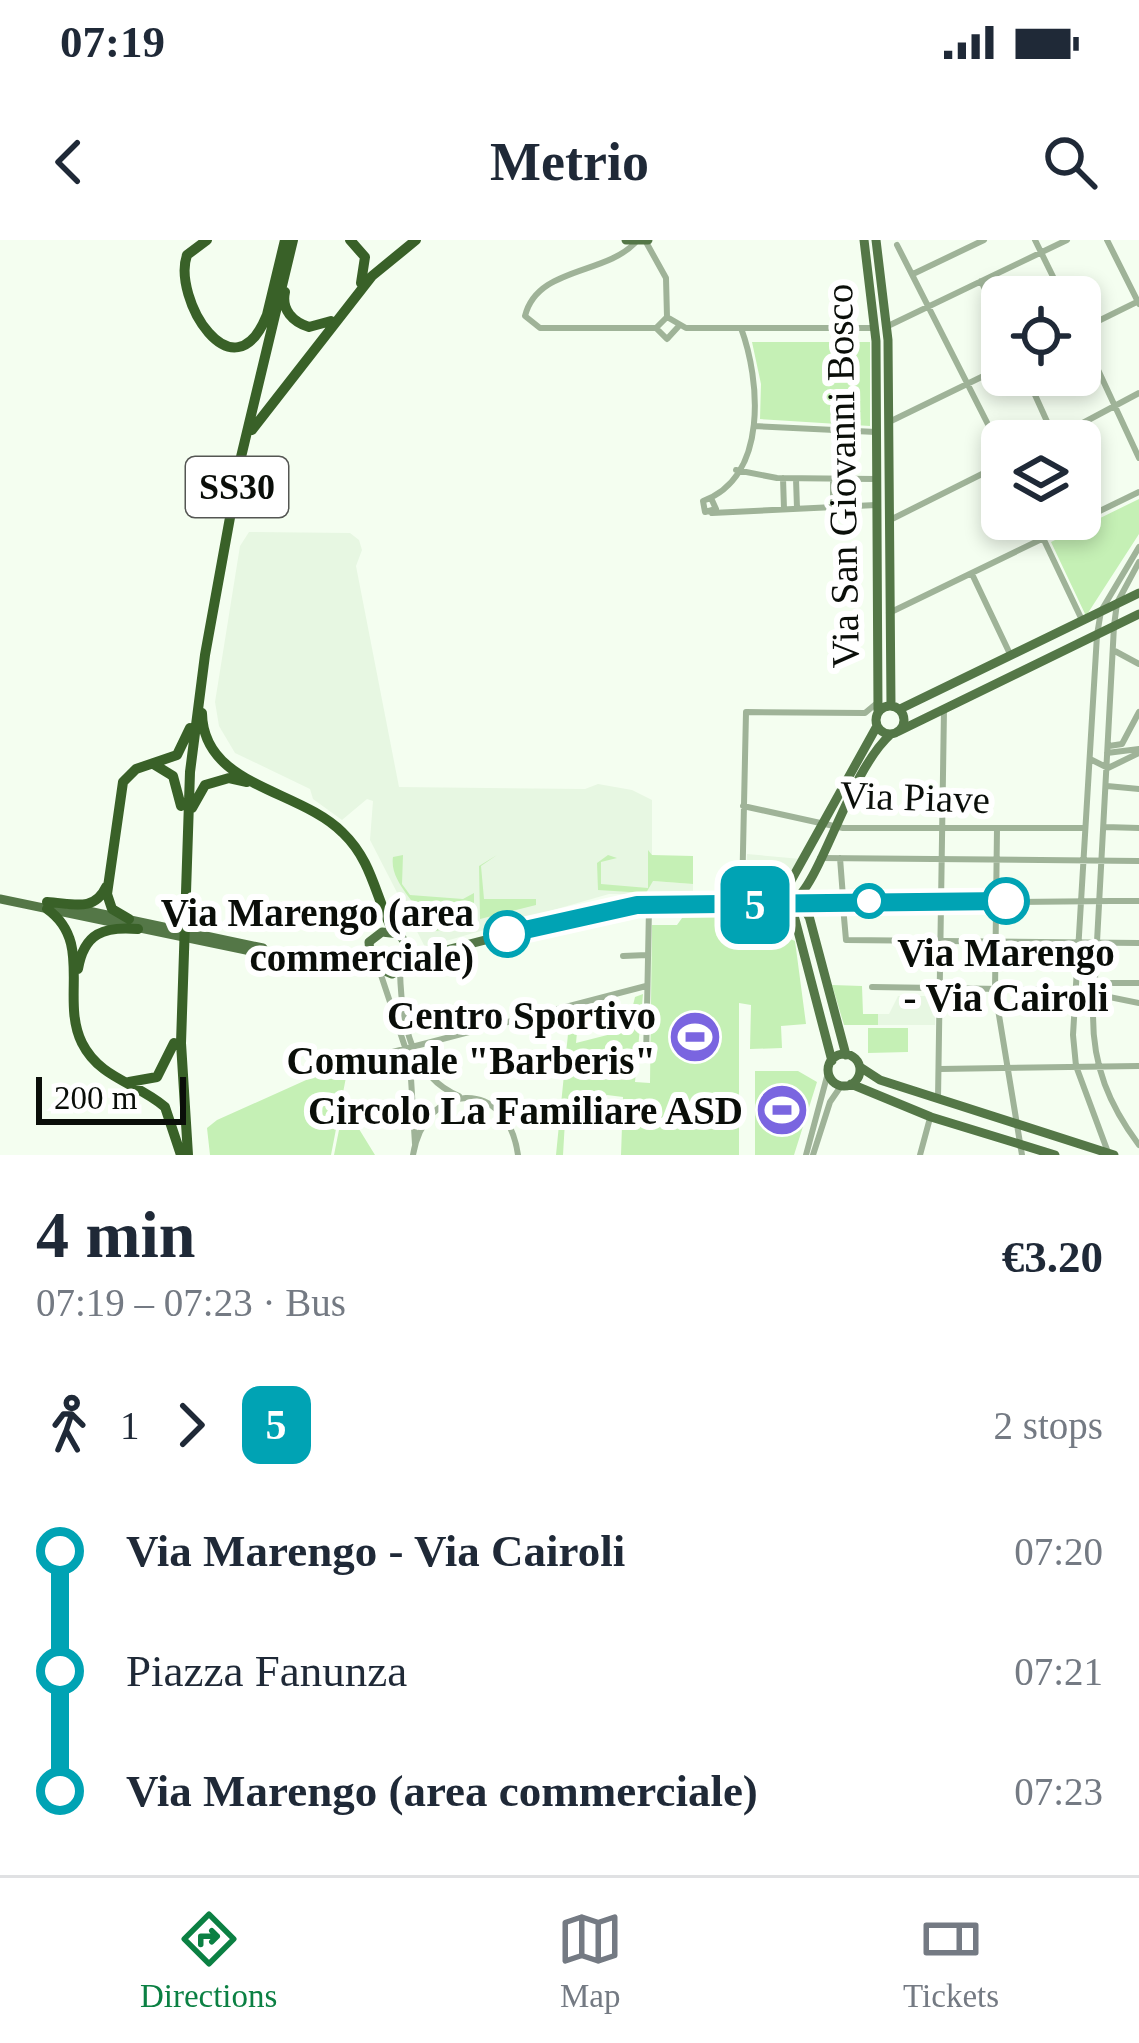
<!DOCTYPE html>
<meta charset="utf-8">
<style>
:root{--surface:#fff;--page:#f6f6f7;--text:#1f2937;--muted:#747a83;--line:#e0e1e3;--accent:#0b8043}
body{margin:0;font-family:"Times New Roman",serif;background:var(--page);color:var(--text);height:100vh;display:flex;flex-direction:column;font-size:45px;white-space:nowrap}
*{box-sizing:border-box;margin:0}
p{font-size:39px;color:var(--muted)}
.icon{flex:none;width:66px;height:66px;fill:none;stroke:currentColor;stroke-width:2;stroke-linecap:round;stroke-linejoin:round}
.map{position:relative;height:915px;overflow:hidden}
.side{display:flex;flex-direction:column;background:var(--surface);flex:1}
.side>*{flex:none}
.badge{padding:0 24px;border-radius:18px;font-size:42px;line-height:78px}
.fabs{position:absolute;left:981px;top:36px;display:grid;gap:24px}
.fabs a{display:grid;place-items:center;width:120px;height:120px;border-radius:18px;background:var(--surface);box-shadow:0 6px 18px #0003;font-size:60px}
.scale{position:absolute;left:36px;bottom:30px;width:150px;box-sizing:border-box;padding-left:12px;border:6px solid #0a0e09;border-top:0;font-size:33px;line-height:42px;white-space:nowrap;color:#0a0e09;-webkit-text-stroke:9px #fff;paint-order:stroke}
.map>.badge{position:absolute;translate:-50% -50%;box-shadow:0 0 0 6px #fff}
.legs{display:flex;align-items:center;gap:18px;height:132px;padding:0 36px;font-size:39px}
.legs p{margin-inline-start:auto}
.overview{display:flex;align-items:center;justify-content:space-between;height:204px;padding:0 36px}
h1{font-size:66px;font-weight:700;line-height:90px}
ul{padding:0 36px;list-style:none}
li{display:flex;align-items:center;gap:42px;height:120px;font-size:45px}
li i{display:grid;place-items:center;width:18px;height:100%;margin:0 15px;background:currentColor}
li i::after{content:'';width:30px;height:30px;margin:-15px;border:9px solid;border-radius:50%;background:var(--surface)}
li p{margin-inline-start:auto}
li:first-child i{background:linear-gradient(#0000 50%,currentColor 0)}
li:last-child i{background:linear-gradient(currentColor 50%,#0000 0)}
.status{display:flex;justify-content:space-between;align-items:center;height:84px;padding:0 60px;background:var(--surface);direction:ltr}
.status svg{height:33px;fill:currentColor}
header{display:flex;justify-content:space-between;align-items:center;height:156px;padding:0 36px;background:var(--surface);font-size:54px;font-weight:700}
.menu{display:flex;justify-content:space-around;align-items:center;height:168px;border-top:3px solid var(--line);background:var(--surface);font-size:33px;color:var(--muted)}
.menu a{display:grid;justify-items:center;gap:6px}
.menu .active{color:var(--accent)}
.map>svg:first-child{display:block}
.built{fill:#e7f7e2}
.green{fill:#c5f0b5}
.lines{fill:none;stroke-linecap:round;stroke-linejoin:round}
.minor{stroke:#9fb398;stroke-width:6}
.major{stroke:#547747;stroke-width:9}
.highway{stroke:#396128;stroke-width:10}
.line-1-casing{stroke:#fff;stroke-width:27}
.line-1{stroke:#00a3b4;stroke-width:18}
.stop-1-dot{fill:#fff;stroke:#00a3b4;stroke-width:6}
.labels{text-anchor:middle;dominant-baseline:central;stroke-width:12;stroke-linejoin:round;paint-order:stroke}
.shield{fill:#fff;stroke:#545653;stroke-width:3}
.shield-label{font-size:36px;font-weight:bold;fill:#0a0e09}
.street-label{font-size:39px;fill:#0a0e09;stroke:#fff}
.stop-label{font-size:39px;font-weight:bold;fill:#0a0e09;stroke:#fff;text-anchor:end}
.poi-label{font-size:39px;font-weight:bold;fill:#0a0e09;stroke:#fff;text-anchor:end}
</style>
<div class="status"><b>07:19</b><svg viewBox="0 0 49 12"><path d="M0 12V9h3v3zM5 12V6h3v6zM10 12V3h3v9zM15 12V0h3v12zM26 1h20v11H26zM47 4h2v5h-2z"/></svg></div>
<header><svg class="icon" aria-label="back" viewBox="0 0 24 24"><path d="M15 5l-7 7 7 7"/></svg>Metrio<svg class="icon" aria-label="search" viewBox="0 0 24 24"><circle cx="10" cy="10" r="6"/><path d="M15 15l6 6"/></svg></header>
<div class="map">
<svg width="1139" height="915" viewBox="0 0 1139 915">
<rect width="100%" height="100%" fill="#f4fef0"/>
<path class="built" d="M249,292l101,1 9,7 3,10 -6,16 43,221 186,2 13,-5 34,6 20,10v81l41,3v11l-84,-1 -184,53 -55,-107 3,-39 -6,-2 -25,21 -29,-21 -3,-10 -75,-36 -16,-27 -4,-24 25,-156z
M747,614l54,5 -17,32 -38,3z
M898,756h38l-1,29h-57v-11h11z"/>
<path class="green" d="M752,102h118v84l-110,-7 1,-35z
M1139,259v35l-53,82 -35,-74z
M648,610l4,5 41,1v28l-40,-3 -7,12 -48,-3 -1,-27 11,-8 9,3 -16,4v22l47,4z
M403,615l-1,29 8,11 53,4 11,-6v29l-38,9 -10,-4c-6,-24 -37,-44 -33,-70z
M497,615l-16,11 3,33h52v6l-56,14 -1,-53z
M687,671l96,2 3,24 9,4 11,83 -25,2 1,22 -32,1 1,-44 -12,-2v152h-118l2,-58 -16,-2 -2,11 -14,-9 -6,8 -5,-3 -9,19h-6l-2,34h-7l14,-141 9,-3 -3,32 51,-13 8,-33 8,-3 -8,88 15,1 2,-158h25z
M832,745l30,1 1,28h15v11h-34z
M868,788h40v24l-40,1z
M335,827l12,5 -16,83h-121l-3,-27 10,-8z
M755,831h43l19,11 -23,73h-39z
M341,880l18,9 16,26h-41z"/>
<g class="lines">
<path class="minor" d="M1035,0l28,57
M1107,0l32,64
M646,2l20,36 1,39
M635,3c-31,32 -98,24 -110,73l15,12h116l11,-11 19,11h189
M897,5l105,207
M913,34l71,-34
M981,41l21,44
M888,86l179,-86
M656,88l11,11 11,-12
M1080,90l59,-29
M1080,91l59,127
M1026,135l28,62
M889,182l113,-55
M754,186l122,6
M1049,201l90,-48
M736,230l41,8 98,1
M783,238l1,31
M796,239l1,29
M833,239v26
M846,240v27
M1080,252l11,24
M711,258l5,11 -11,3 -2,-11c66,-24 57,-122 38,-173
M712,273l164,-8
M892,279l110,-55
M1034,279l48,101
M1139,322l-22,41 -3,23 -21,390c0,50 16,89 46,129
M972,334l38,80
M889,373l250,-121
M1113,410l26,14
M1109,506l13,-2 17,-32
M1107,513l32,-4
M1090,519l18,9 31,-15
M1107,546l32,3
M743,566l100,22h242
M1105,587l34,1
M997,588l-2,163 27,164
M820,618l319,3
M840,618l3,39
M803,655l46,4
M742,657l4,-185 119,1 12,-10
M1112,661h27
M810,664l301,-3
M837,664l6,2 3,34 293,3
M623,716l24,-1
M400,730c1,49 10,106 59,126
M380,732l30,90 5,82
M1096,743h43
M872,747l203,3 64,13
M646,820l3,-152
M335,827l311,-81
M940,829l199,-3
M938,859l6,-390
M413,915c12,-73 94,-79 105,0
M806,915l23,-86
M813,915l17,-53 11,-16
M920,915l10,-37
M1109,915l-33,-89 -3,-31 24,-400 4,-24 38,-64"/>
<path class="major" d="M626,0h22
M864,0l12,101 2,370
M876,0l12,100 3,365
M876 480a14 14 0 1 1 28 0a14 14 0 1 1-28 0Z
M900,469l239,-116
M897,492l242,-118
M783,655l94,-169
M0,659l299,62 73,6
M630,659l153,-4 18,8 8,14
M792,662c29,-17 56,-130 99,-168
M791,664l41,157
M74,668l189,40
M809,676l37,139
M407,723l2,-15 -10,-14 -17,-2 -13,10 2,23 21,9 31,-18 187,-48 199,-4
M828 830a16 16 0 1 1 32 0a16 16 0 1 1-32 0Z
M860,827l20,13 234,75
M851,844l80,33 124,38"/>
<path class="highway" d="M207,0l-20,15c-15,43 46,144 80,60
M350,0l15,17 -4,26
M285,52c-4,18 8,30 24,35l22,-6
M266,79l19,-79
M252,190l120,-154 44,-36
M202,473c1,74 98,76 141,120 30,29 32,64 50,98
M155,525l18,11 8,30
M192,568l13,-23 24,-7 18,4
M47,662c24,1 47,11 59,-15
M47,669c47,33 13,90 35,134 18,36 56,40 83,64l16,48
M129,679l-17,-10 -5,-15 16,-112 13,-13 41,-14 13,-27
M78,729c6,-36 26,-43 60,-40
M129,842l28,-5 17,-34
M188,915l-7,-112 9,-271 15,-117 36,-198 52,-217"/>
</g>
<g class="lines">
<g class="line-1-casing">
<path id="line-1" d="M507,694l130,-29 369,-4"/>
</g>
<use href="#line-1" class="line-1"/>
</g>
<defs>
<g id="stadium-disc" transform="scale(2.7)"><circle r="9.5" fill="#7a65e0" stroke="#fff"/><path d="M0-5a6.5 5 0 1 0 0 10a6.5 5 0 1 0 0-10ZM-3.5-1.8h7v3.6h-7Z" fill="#fff"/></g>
</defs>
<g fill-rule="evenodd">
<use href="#stadium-disc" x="695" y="797"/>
<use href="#stadium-disc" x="782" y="870"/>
</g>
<g class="stop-1-dot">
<circle cx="869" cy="661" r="15"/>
<circle cx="1006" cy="661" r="21"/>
<circle cx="507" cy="694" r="21"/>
</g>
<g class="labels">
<rect class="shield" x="186" y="217" width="102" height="60" rx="9"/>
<g class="shield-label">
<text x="237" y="247">SS30</text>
</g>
<g class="street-label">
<text transform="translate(842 236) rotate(-91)">Via San Giovanni Bosco</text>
<text transform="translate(915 557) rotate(2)">Via Piave</text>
</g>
<g class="stop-label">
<text x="474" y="672">Via Marengo (area<tspan x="474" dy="45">commerciale)</tspan></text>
<text x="1006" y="712" text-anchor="middle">Via Marengo<tspan x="1006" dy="45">- Via Cairoli</tspan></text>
</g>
<g class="poi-label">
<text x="656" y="775">Centro Sportivo<tspan x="656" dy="45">Comunale "Barberis"</tspan></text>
<text x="743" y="870">Circolo La Familiare ASD</text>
</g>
</g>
</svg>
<div class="fabs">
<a><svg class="icon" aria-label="locate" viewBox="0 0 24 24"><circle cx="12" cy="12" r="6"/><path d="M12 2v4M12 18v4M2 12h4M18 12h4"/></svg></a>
<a><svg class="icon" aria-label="layers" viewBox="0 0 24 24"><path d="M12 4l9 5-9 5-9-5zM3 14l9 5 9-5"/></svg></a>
</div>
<div class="scale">200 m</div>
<b class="badge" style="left:755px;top:665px;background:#00a3b4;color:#fff">5</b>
</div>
<section class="side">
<div class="overview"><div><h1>4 min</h1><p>07:19 – 07:23 · Bus</p></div><b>€3.20</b></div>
<div class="legs"><svg class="icon" aria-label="walk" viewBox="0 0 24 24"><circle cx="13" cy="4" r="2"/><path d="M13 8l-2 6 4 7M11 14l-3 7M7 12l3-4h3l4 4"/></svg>1<svg class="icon" aria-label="forward" viewBox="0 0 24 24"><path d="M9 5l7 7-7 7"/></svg><b class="badge" style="background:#00a3b4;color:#fff">5</b><p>2 stops</p></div>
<ul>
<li><i style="color:#00a3b4"></i><b>Via Marengo - Via Cairoli</b><p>07:20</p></li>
<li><i style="color:#00a3b4"></i><span>Piazza Fanunza</span><p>07:21</p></li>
<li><i style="color:#00a3b4"></i><b>Via Marengo (area commerciale)</b><p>07:23</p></li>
</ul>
</section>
<nav class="menu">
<a class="active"><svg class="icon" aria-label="directions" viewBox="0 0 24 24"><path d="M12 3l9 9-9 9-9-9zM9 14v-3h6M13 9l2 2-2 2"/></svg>Directions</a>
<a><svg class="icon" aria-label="map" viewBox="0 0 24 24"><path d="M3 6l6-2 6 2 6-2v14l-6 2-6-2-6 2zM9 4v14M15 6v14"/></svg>Map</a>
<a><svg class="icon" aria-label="tickets" viewBox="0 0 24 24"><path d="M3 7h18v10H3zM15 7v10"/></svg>Tickets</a>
</nav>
